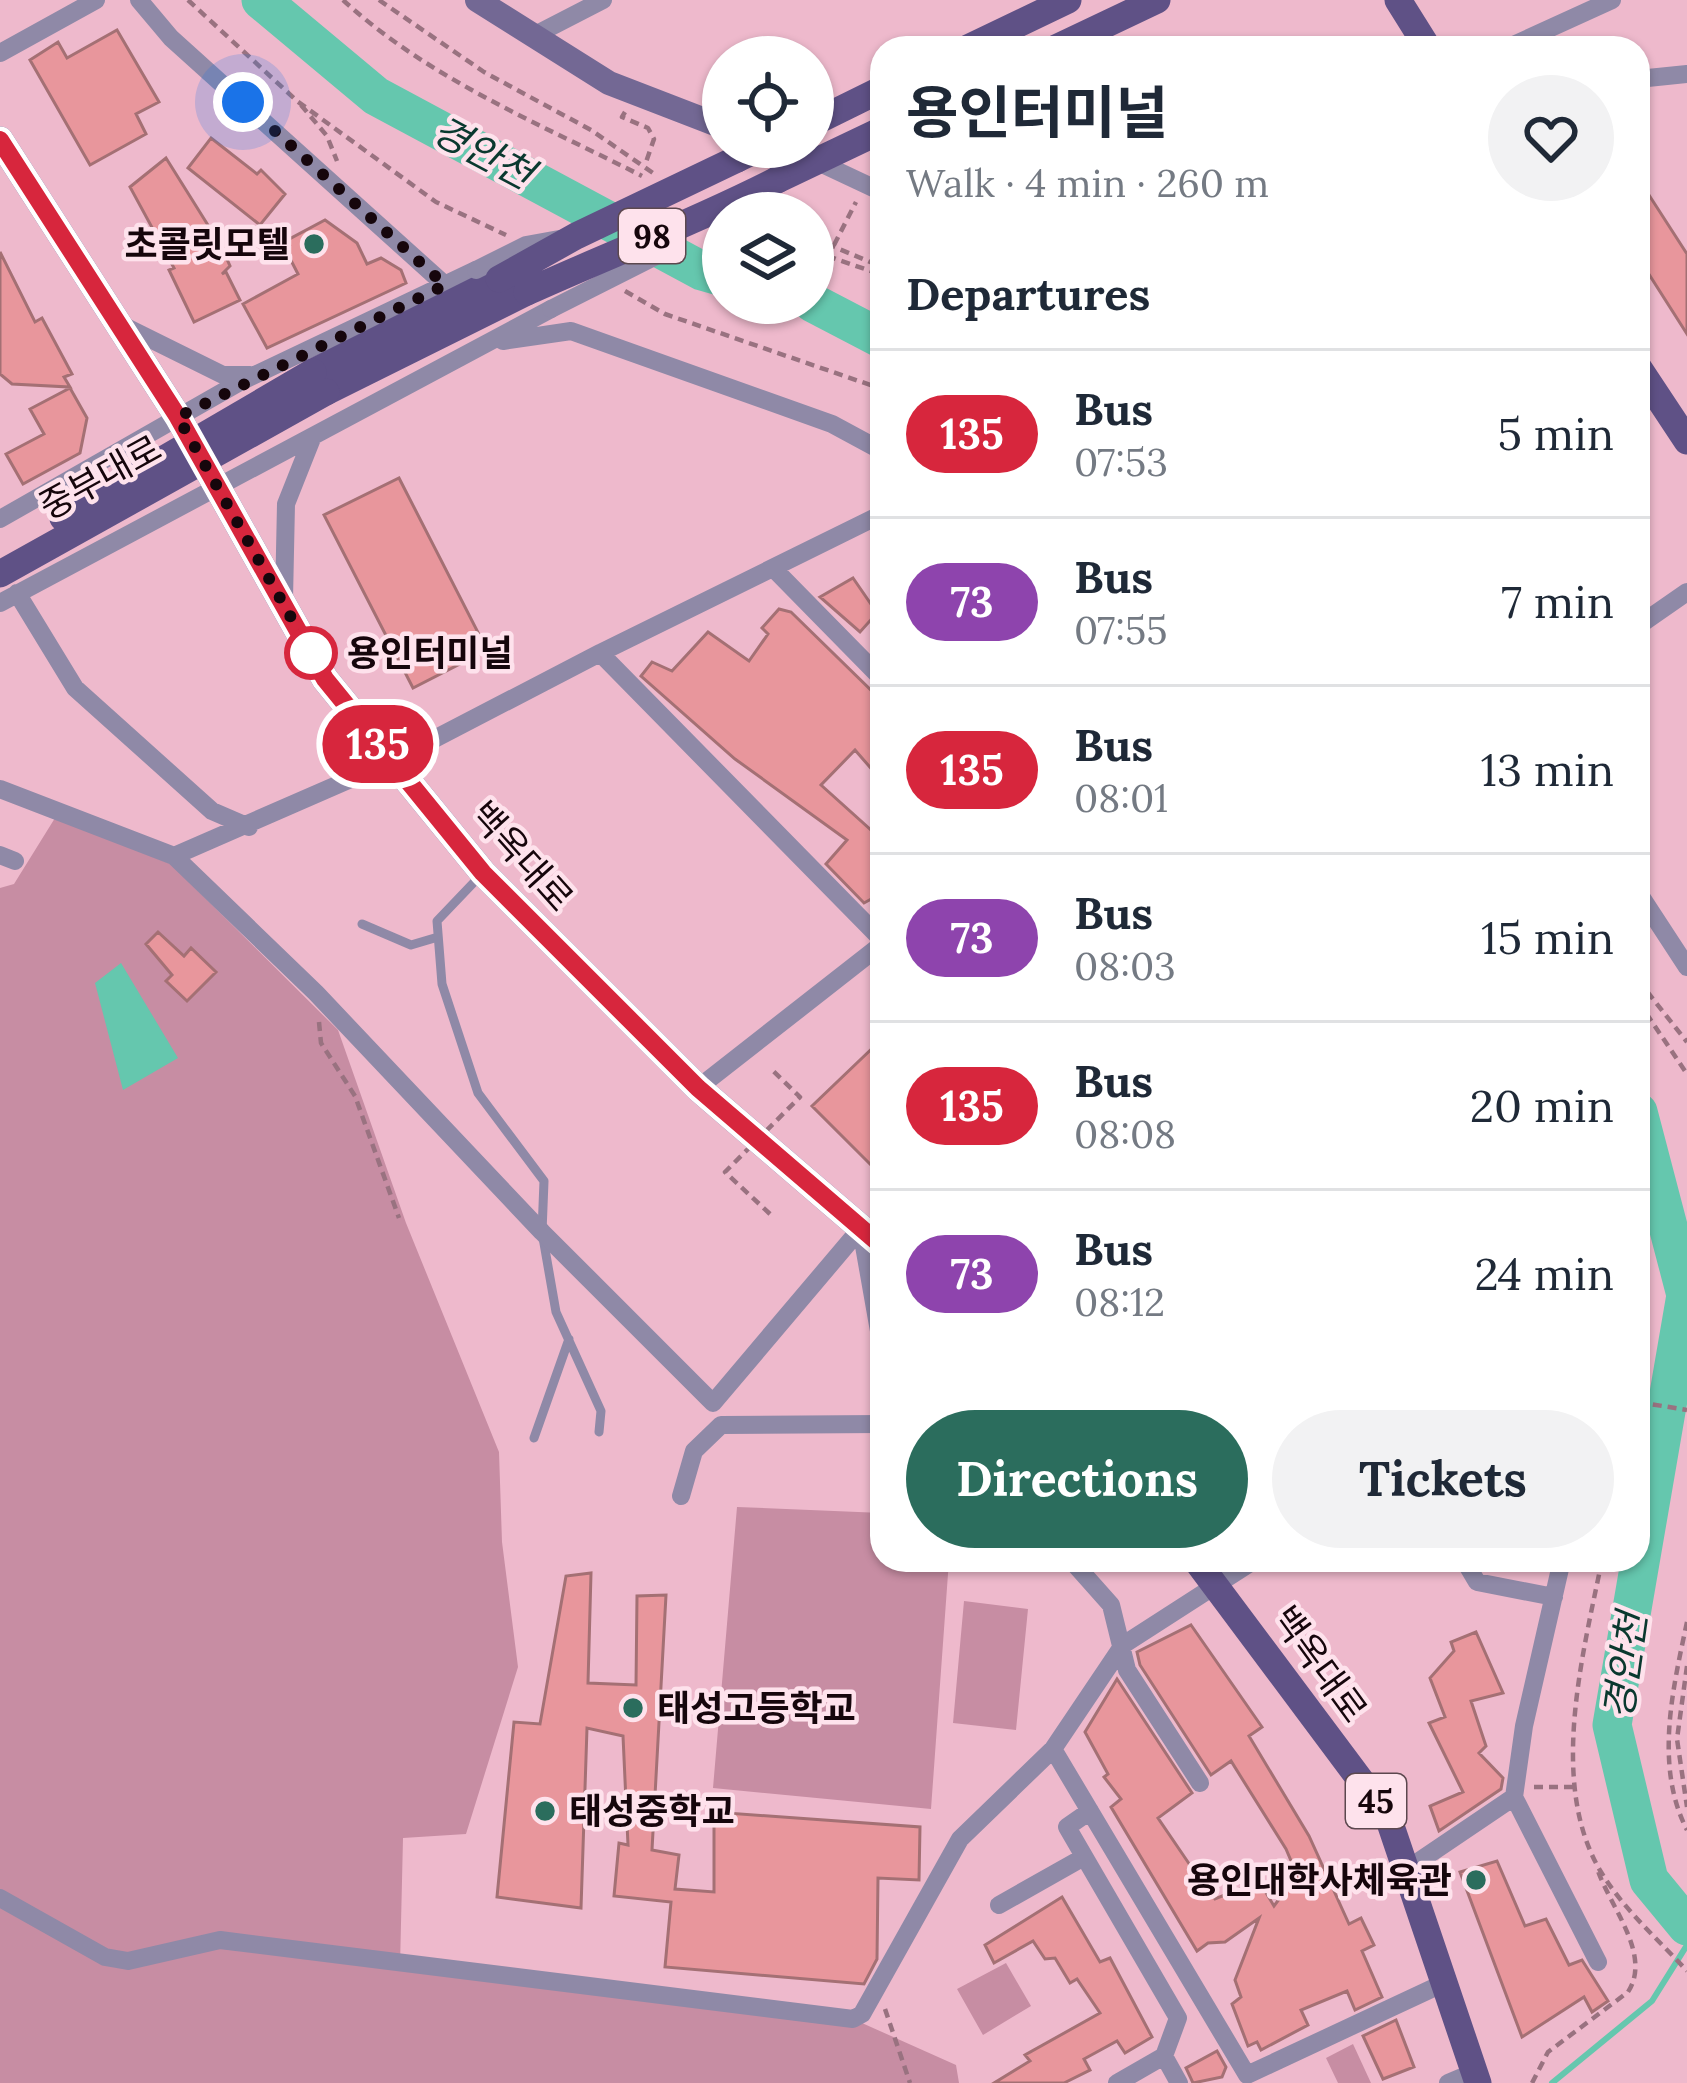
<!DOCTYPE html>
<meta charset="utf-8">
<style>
:root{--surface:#fff;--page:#f2f2f3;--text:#1f2937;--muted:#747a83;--line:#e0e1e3;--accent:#2b6d5d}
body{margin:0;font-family:Lora,"Noto Sans KR",serif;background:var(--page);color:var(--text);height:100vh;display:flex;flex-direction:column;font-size:45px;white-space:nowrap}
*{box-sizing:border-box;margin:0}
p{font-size:39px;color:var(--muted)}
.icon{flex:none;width:66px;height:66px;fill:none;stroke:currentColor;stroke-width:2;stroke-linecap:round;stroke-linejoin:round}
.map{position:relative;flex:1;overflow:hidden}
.panel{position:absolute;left:870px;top:36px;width:780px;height:1536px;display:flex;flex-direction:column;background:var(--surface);border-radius:36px;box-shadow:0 3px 9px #0004}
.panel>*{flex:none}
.badge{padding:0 24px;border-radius:39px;font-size:42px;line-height:78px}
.controls{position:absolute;left:702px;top:36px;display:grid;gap:24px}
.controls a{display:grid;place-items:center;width:132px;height:132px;border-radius:50%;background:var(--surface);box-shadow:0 3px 9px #0004;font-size:60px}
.you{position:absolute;width:60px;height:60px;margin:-30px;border:9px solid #fff;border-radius:50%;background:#1a73e8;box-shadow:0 0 0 18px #1a73e833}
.map>.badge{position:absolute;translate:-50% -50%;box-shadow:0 0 0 6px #fff}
h2{padding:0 36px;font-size:45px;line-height:108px}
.round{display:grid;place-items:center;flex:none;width:126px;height:126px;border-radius:63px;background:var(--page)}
.summary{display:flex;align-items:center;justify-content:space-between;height:204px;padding:0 36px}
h1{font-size:57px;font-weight:700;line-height:90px}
.cta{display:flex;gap:24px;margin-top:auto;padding:24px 36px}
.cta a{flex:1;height:138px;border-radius:72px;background:var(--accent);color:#fff;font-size:48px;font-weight:700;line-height:138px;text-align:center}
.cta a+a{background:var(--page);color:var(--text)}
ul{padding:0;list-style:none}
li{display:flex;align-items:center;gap:36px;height:168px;padding:0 36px;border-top:3px solid var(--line)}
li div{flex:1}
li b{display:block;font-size:45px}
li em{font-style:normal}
li .badge{min-width:132px;font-weight:700;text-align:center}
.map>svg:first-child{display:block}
.green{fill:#c78da3}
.water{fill:#65c7ae}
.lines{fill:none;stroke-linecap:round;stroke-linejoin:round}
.stream{stroke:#65c7ae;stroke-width:6}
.river{stroke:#65c7ae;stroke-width:39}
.building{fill:#e8969c;stroke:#a47074;stroke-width:3}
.path{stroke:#997280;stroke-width:4.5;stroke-dasharray:9 6;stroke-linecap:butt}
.service{stroke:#8f89a7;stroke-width:9}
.minor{stroke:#8f89a7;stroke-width:18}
.secondary{stroke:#736894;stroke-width:24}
.primary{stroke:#5f5186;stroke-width:27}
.path-bridge{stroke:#997280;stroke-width:4.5;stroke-dasharray:9 6;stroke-linecap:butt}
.minor-bridge{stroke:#8f89a7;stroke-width:18}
.primary-bridge{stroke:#5f5186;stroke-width:27}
.line-casing{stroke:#fff;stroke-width:27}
.line{stroke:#d7263d;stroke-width:18}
.walk{stroke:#16060c;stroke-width:12;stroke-dasharray:0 21.6}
.poi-dot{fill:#2b6d5d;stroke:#fee2ec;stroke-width:4.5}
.stop-dot{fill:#fff;stroke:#d7263d;stroke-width:6}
.labels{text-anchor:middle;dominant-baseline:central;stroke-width:9;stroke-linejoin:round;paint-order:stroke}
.shield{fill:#fee2ec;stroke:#5c484f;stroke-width:3}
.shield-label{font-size:33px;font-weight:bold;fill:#16060c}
.poi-label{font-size:36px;font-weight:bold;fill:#16060c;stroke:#fee2ec;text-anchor:end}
.street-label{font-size:36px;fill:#16060c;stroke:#fee2ec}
.stop-label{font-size:36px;font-weight:bold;fill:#16060c;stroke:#fee2ec;text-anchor:start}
.water-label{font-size:39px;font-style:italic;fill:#0a392f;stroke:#fee2ec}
</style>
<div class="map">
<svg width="1687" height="2083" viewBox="0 0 1687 2083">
<rect width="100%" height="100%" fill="#eeb9cc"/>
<path class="green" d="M55,818l116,46 167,166 68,193 93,229 3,90 16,125 -52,167 -63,4 -3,128 453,53 103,46 3,18h-959v-1195l14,-4z
M737,1507l145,6v47h67l-18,249 -218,-21z
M964,1601l64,8 -12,121 -63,-7z
M1006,1963l25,43 -48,29 -26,-46z
M1353,2044l18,39h-33l-12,-25z"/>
<path class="water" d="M121,963l57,95 -55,32 -28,-107z"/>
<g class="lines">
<path class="stream" d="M1552,2083l100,-82 35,-56"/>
<path class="river" d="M261,0l115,96 326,175 21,6
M813,303l69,36
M1638,1112l48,183 -74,430 37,155 38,46"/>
</g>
<path class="building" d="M117,30l42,72 -23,12 10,20 -56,31 -60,-105 28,-18 9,16z
M211,138l46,36 4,-4 24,24 -25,31 -72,-57z
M166,158l55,88 9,20 -8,8 4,-2 14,28 -46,22 -25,-52 5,-2 -44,-81z
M1638,178l49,76v80l-49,-77z
M325,220l32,23 10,21 14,-6 20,12 5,13 -139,65 -24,-44 55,-30 -16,-31z
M0,252l35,70 7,-4 30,56 -8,3 6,10 -58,-3 -12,-10z
M70,388l17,30 -7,35 -57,31 -17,-30 38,-20 -14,-25z
M399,478l88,172 -74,38 -89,-173z
M853,578l24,35 -17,19 -40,-35z
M779,609l12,3 91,89v80l-27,-31 -34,35 61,55v53l-18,10 -38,-39 21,-24 -112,-81 -94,-83 11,-14 20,9 36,-39 41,29 19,-27 -6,-6z
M158,932l26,24 7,-8 25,24 -29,29 -21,-20 6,-6 -26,-31z
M882,1039v137l-70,-70z
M591,1573l-3,110 48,2 1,-89 29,-1 -14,255 27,5 -4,34 39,3v-80l206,15 -1,53 -41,-2 -1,81 -13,25 -199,-17 6,-65 -57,-6 5,-53 9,2 -5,-109 -36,-8 -6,180 -84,-11 17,-175 26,2 26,-148z
M1191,1625l71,102 -13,9 60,100 40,88 12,-6 13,27 -12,6 20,46 -27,13 -8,-19 -46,19 7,15 -47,25 -4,-8 -9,4 -16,-42 9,-7 -6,-17 24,-62 -34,24 -17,1 -11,8 -86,-144 10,-8 -17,-22 4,-3 -23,-42 32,-53 75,114 -34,25 34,50 23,31 44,-18 15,25 23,-31 -11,-26 -55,-88 -20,14 -71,-110 -3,-13z
M1476,1632l27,61 -32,8 15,45 -7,7 24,25 -2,11 -62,42 -9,-25 33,-14 -34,-69 16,-6 -15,-39 24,-27 -3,-9z
M1497,1861l28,65 21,-7 23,46 13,-5 26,41 -16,11 -8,-15 -62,40 -62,-165z
M1062,1897l38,65 10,-4 42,79 -27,16 -8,-12 -33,18 6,11 -26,13h-70l36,-22 -5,-6 75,-42 -23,-34 -7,4 -15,-25 -10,1 -12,-18 -39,22 -9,-18z
M1396,2020l18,47 -31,12 -20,-43z
M1217,2051l9,16 -4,10 -29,6 -7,-15z"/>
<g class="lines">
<path class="path" d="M188,0l109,101 139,101 70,33
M343,0c86,79 197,124 299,176
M379,0l105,72 107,58 62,43
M301,105l26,31 10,25
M625,112l-3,5 26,11 6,11 -8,23
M813,238l69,29
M834,245l22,-43
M813,251l69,24
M625,291l40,23 217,75
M1638,980l49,62
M1638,1001l49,73
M319,1022l2,21 34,53 44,122
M1638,1277v87
M1638,1402l49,8
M1602,1560c-19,94 -54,224 -1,312 23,38 57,67 86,99
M1687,1622c-14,66 -33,144 0,208
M1687,1666l-10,73 10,68
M1534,1787h42
M885,2009l25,74
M1532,2083l16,-31 80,-60c24,-37 -17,-84 -30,-121"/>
<path class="service" d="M479,877l-42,44 5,63 36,109 66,88 -2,51 14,80 45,99 -2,21
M362,924l49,21 27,-8
M534,1438l35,-99"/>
<path class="minor" d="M139,0l32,38 274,247
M537,34l66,-34
M1507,48l105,-48
M0,53l96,-53
M1638,79l49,-5
M816,161l66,31
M122,325l101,50h27
M503,341l68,-10 261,93 50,27
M0,519l240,-137 236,-112
M773,568l109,111
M17,593l58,95 137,123 37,16
M284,599l2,-95 27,-68
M0,603l551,-294
M1638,626l49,-34
M600,653l282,-139
M0,789l174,67 142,137 226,239 171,171 148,-175
M0,855l15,6
M174,856l218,-95 208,-108 282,287
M1638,892l49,75
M698,1088l184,-144
M861,1229l21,119
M681,1496l13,-45 27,-26 161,-1
M1071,1560l40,45 16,65 73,113
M1255,1560l-132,85 -70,104 194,326 197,-92
M1464,1560l13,22 77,15
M1514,1797l84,165
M1090,1811l-23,16 111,191 -14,38 -47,27
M1406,1870l108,-73 10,-71 38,-166
M0,1898l105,59 23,4 92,-21 633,79 9,-5 98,-175 93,-90
M999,1905l85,-48
M1164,2056l15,27
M1448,2083l26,-11"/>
<path class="secondary" d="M477,0l132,83 114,44"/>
<path class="primary" d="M1398,0l30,48
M968,48l100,-48
M1056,48l101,-48
M813,123l69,-34
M0,140l178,277 147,262 158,194 215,215 184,158
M737,159l25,-12
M777,180l105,-50
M1638,367l49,74
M313,372l186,-93
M326,392l201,-100
M1196,1560l192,257 90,266"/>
<path class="path-bridge" d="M770,1214l-45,-42 75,-75 -29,-28"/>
<path class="minor-bridge" d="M476,270l50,-25 33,-6
M551,309l103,-52 25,-26"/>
<path class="primary-bridge" d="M499,279l77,-43 161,-77
M527,292c84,-38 168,-70 250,-112
M63,518l250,-146
M0,574l326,-182"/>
</g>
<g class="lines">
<g class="line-casing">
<path id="line" d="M0,140l178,277 147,262 158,194 215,215 184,158"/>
</g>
<use href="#line" class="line"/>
<path class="walk" d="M243,102l202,183 -267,132 133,236"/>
</g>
<g class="poi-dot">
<circle cx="314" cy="244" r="12"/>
<circle cx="633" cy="1708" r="12"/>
<circle cx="545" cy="1811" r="12"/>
<circle cx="1476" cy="1880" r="12"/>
</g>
<circle class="stop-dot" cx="311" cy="653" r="24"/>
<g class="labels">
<g class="shield">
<rect x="619" y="209" width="66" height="54" rx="9"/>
<rect x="1346" y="1774" width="60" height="54" rx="9"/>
</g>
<g class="shield-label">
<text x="652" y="236">98</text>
<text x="1376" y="1801">45</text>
</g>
<g class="poi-label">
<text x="290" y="244">초콜릿모텔</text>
<text x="657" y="1708" text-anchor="start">태성고등학교</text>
<text x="569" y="1811" text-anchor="start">태성중학교</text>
<text x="1452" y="1880">용인대학사체육관</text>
</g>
<g class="street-label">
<text transform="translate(100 477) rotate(-29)">중부대로</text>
<text transform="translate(522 856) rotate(48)">백옥대로</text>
<text transform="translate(1320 1664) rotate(54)">백옥대로</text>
</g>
<g class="stop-label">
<text x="347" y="653">용인터미널</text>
</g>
<g class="water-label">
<text transform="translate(483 152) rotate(28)">경안천</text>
<text transform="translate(1625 1666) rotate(-82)">경안천</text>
</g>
</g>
</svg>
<div class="controls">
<a><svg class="icon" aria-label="locate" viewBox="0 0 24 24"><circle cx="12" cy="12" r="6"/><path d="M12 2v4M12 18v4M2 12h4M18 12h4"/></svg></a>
<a><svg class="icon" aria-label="layers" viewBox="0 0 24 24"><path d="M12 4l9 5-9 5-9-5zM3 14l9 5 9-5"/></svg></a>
</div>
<div class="you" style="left:243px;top:102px"></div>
<b class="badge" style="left:378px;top:744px;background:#d7263d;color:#fff">135</b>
<section class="panel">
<div class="summary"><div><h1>용인터미널</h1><p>Walk · 4 min · 260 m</p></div><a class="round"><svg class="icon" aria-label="heart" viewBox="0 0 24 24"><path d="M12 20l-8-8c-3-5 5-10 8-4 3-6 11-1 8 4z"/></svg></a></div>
<h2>Departures</h2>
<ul>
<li><span class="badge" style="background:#d7263d;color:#fff">135</span><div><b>Bus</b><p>07:53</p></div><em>5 min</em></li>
<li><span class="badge" style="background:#8e44ad;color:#fff">73</span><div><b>Bus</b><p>07:55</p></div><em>7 min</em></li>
<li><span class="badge" style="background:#d7263d;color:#fff">135</span><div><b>Bus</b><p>08:01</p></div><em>13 min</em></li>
<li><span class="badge" style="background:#8e44ad;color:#fff">73</span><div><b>Bus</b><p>08:03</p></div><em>15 min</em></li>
<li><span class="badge" style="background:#d7263d;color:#fff">135</span><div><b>Bus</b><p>08:08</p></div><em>20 min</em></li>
<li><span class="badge" style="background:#8e44ad;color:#fff">73</span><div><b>Bus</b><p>08:12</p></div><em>24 min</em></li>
</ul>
<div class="cta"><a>Directions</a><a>Tickets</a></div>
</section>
</div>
